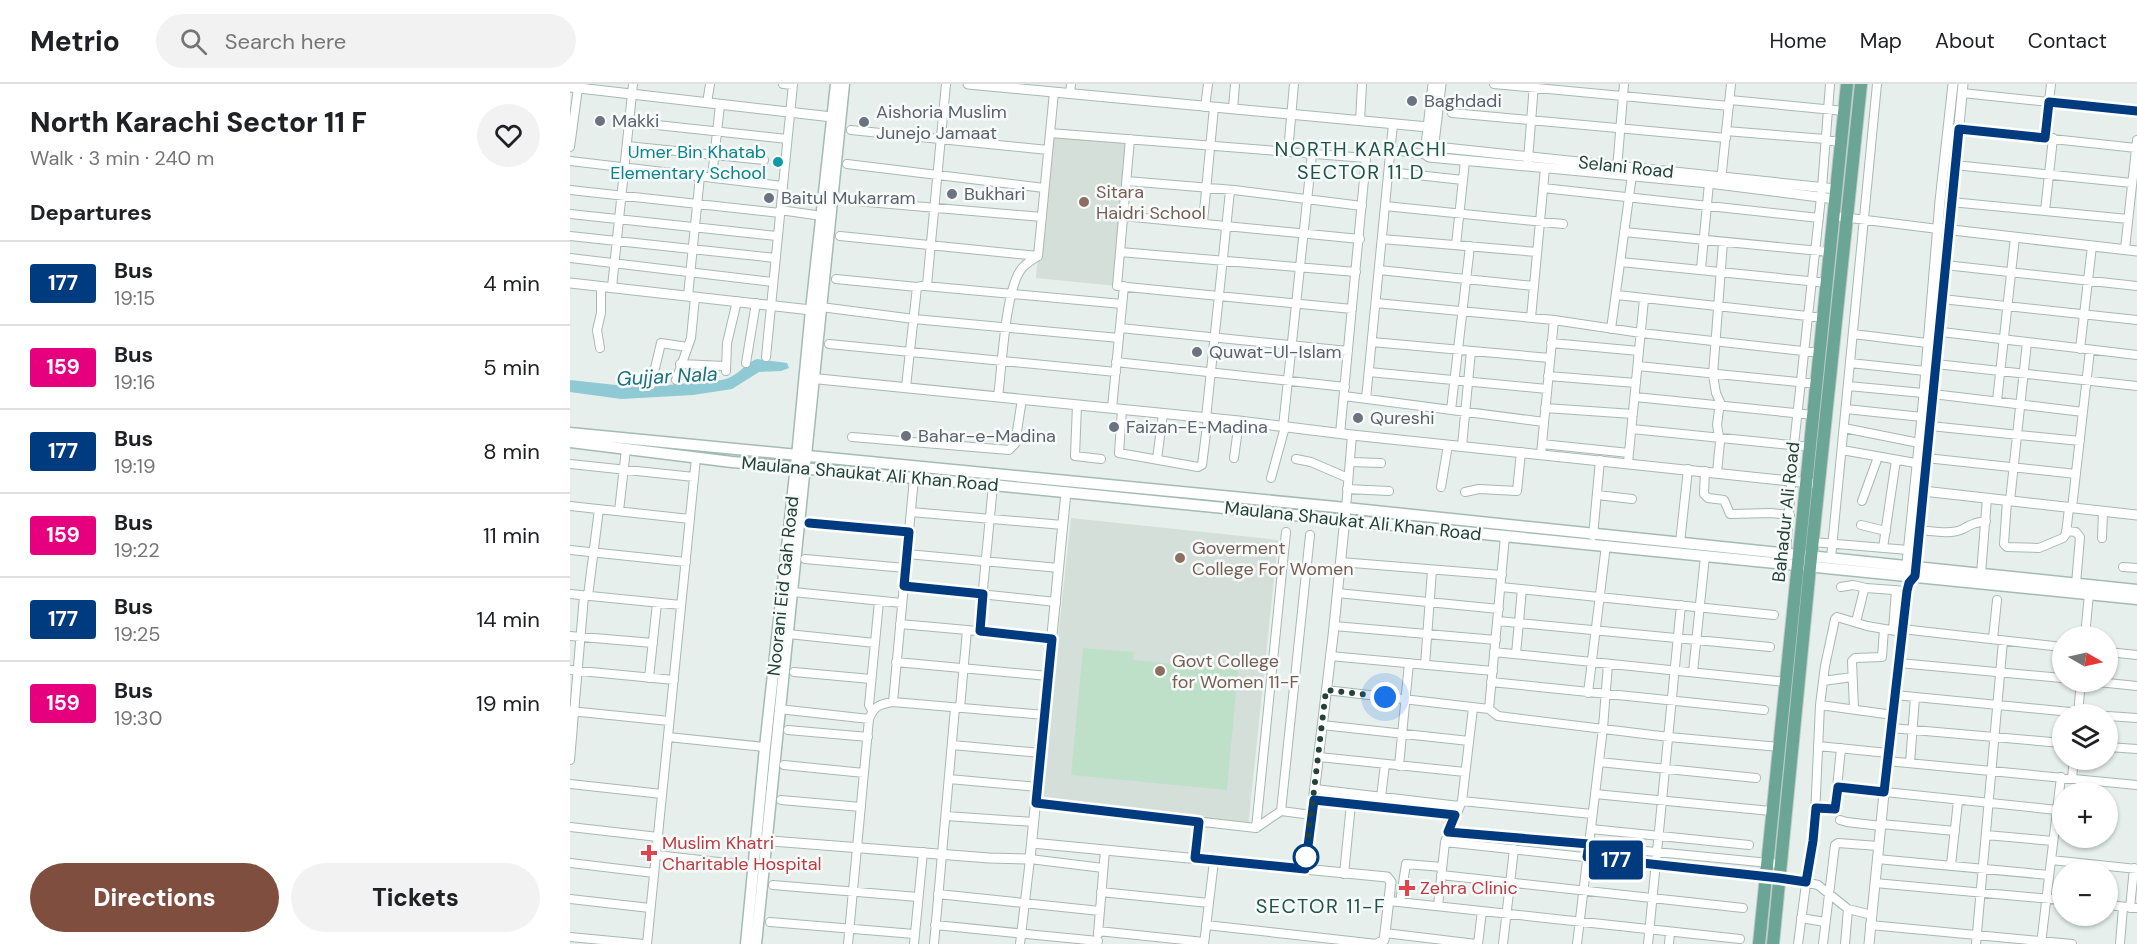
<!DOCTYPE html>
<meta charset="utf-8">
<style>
:root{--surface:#fff;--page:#f2f2f2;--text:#202124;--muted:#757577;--line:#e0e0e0;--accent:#7f4e3f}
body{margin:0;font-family:"DM Sans",sans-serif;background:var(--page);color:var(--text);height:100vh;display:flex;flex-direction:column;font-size:22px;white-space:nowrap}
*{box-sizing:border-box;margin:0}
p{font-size:20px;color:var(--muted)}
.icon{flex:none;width:33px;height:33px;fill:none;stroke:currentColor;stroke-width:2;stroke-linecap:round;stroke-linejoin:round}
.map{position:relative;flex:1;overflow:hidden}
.sheet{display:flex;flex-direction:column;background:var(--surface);width:570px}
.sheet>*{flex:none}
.badge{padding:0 12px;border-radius:4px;font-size:21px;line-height:39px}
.needle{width:39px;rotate:99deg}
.buttons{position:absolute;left:1482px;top:542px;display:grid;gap:12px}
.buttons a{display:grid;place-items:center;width:66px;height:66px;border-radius:50%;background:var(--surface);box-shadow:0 2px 4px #0004;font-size:30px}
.you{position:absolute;width:30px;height:30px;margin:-15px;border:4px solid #fff;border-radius:50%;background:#1a73e8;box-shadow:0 0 0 9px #1a73e833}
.map>.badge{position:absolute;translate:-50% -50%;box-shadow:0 0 0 3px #fff}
h2{padding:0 30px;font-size:22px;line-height:54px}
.round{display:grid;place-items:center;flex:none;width:63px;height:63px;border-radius:32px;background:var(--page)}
.overview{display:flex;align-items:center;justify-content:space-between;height:102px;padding:0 30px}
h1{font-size:28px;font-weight:800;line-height:45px}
.primary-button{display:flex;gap:12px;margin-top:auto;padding:12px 30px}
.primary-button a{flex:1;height:69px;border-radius:36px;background:var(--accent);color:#fff;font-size:24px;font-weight:800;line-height:69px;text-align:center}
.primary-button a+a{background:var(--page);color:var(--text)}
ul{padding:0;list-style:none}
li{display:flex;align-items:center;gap:18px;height:84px;padding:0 30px;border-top:2px solid var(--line)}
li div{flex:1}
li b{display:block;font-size:22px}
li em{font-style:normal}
li .badge{min-width:66px;font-weight:700;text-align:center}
header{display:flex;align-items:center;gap:36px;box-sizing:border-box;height:84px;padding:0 30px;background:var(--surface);border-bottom:2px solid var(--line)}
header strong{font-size:28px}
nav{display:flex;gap:33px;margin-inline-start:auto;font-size:21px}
.search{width:420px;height:54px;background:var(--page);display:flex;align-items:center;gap:15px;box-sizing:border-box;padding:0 21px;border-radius:33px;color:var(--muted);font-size:22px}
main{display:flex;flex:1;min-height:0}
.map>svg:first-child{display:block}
.built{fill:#d4dfda}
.green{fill:#bfe0c8}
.water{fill:#8ec9d4}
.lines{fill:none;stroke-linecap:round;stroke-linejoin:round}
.minor-casing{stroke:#a8b8b2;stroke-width:10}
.tertiary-casing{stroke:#a8b8b2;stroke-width:11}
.secondary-casing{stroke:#a4bbb3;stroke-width:13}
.primary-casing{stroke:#c2cac8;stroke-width:14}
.minor{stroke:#fff;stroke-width:8}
.tertiary{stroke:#fff;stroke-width:9}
.secondary{stroke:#fff;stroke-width:10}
.primary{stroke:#6aa596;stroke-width:12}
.line-casing{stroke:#fff;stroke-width:14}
.line{stroke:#003b80;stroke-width:9}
.walk{stroke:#24423a;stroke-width:6;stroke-dasharray:0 10.8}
.worship-dot{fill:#6b7280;stroke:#f7fbf9;stroke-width:2}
.culture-dot{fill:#0f9aa8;stroke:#f7fbf9;stroke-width:2}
.education-dot{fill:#8d6e63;stroke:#f7fbf9;stroke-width:2}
.health-dot{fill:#e0444e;stroke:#f7fbf9;stroke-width:2}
.stop-dot{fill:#fff;stroke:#003b80;stroke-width:3}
.labels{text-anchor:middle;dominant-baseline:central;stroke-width:5;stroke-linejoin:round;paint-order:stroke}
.worship-label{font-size:18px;fill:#5b616d;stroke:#f7fbf9;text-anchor:start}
.culture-label{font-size:18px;fill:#0d838f;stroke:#f7fbf9;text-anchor:end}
.street-label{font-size:18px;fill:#24423a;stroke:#f7fbf9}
.education-label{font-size:18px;fill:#785e54;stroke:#f7fbf9;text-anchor:start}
.health-label{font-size:18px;fill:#be3a42;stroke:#f7fbf9;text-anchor:start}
.neighbourhood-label{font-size:20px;letter-spacing:1.5px;fill:#1f5548;stroke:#f7fbf9}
.water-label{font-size:20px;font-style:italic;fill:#1c6f80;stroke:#f7fbf9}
</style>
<header>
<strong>Metrio</strong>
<div class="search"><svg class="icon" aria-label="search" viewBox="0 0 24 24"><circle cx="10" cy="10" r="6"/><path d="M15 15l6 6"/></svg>Search here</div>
<nav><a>Home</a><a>Map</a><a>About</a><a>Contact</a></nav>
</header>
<main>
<section class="sheet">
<div class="overview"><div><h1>North Karachi Sector 11 F</h1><p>Walk · 3 min · 240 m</p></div><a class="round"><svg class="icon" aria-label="heart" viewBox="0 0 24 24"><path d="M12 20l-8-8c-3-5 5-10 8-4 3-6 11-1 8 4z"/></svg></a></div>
<h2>Departures</h2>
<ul>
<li><span class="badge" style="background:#003b80;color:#fff">177</span><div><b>Bus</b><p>19:15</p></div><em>4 min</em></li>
<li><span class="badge" style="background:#e6007e;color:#fff">159</span><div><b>Bus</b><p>19:16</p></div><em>5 min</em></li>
<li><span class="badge" style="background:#003b80;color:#fff">177</span><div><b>Bus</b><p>19:19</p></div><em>8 min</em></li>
<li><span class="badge" style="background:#e6007e;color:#fff">159</span><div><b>Bus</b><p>19:22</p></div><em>11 min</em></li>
<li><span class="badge" style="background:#003b80;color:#fff">177</span><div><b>Bus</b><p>19:25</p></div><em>14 min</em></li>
<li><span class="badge" style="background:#e6007e;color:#fff">159</span><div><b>Bus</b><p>19:30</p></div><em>19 min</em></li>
</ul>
<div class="primary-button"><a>Directions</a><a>Tickets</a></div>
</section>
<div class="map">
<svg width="1567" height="860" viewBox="0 0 1567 860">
<rect width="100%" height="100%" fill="#e6efeb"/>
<path class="built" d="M480,49l80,6 -13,147 -81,-8z
M501,434l207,22 -30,287 -208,-24z"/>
<path class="green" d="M513,564l51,4 -1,8 105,10 -11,120 -156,-15z"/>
<path class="water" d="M187,275l30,4 2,5 -8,3 -22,1 -27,17 -39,6 -72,4 -51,-7v-12l55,6h32l65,-6c18,-4 21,-16 35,-21z"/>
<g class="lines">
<g class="minor-casing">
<path id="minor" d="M213,0l10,1
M924,0l235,22
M1392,9l175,18
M500,10l1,-10
M1160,16l114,11
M137,19l3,-19
M635,23l3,-23
M663,25l2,-25
M882,29l274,25
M790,37l2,-37
M59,38l158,17
M1389,45l177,19
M281,46l197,20
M1156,47l99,8 16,4
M480,49l316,25 -26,276
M1475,54l6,-54
M560,55l-13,147 235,23
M57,62l137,14
M0,63l8,-59
M821,66l34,4 11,-7
M718,68l6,-68
M958,76l6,-76
M0,77l212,25
M277,80l197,24
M1384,81l178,18
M1047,85l7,-85
M819,88l74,8
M142,93l8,-72
M557,97l107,9 128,16
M1151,97l10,-97
M973,104l276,30
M0,106l210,23
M274,116l198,17
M1381,118l177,17
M815,122l178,18
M210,126l42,6
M1475,127l8,-73
M0,130l207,22
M553,132l237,23
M1264,132l104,13
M633,138l11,-115
M1054,148l206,20
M0,152l205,22
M270,152l198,20
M812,155l155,13
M886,161l9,-84
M1555,165l12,-109
M550,168l236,20
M0,174l203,24
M1051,178l207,21
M1375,181l192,21
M1131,185l8,-86
M809,186l155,16
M266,195l81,8
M355,202l197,18
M42,203l21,-203
M1047,211l208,23
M118,212l12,-120
M1372,215l195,21
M806,219l178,17 87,13 180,20
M251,223l93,12 205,19
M961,234l14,-150
M550,244l228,23
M1041,245l21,-154
M1363,247l204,24
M1283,250l74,9
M802,258l178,16
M981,259l88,8
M259,260l287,28
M30,264l-3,-18 4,-17v-27
M1510,265l12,-103
M196,273l27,-273
M546,278l229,25
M176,279l10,-60
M1280,279l75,8
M110,280l46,2
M1366,280l201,22
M1068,282l180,18
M156,287l1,-28 10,-42
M799,288l178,17
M978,292l88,7
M106,296l15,-42 4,-41
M81,301l10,-42 26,4
M1278,302l75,7
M336,303l11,-100 10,-2 19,-201
M1363,310l150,18
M774,312l200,26
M428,313c4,-30 7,-103 22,-126 4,-7 12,-11 18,-15l16,-164
M1065,313l179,18
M796,315l27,-275
M1427,317l18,-164
M507,321l-2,51 26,3
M542,324l12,-122
M975,324l88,6
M552,325l-3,44 79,14 4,-2 6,-47
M1276,325l76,8
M881,326l19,-164
M636,334l24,-227
M1360,342l150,15
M713,343l29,-273
M1274,344l75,15
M1062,345l179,18
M282,353l157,13 6,-6 7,-45
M972,360l87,9
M892,362l9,-95
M1272,366l79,14
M971,370l13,-134
M664,374l5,-37
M1356,374l150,16
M587,375l6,-45
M726,375l15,3 37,16
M780,378l31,1
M1058,379l16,-164
M0,380l124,13
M1135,387l-1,23 4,4 16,2 6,14 41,-1 19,2
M1147,388l3,-30 -3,-17 3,-23 -4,-9 -3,-18 10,-133
M701,394l14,-51
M871,403l7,-42
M777,405l42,2
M895,408l14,-3 38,2 4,-39
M1027,411l35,4
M1292,417l16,-44
M1437,417l-3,43 3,3 32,1 24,-10 3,-4 3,-26
M1440,417l17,-159
M0,422l120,13
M776,424l6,-73
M1502,424l18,-158
M49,427l7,-62
M341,428l152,13
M239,439l100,9
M1291,441l25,6
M1349,446c13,1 32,5 44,-1 8,-5 12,-6 23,-8
M1496,447l10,1 4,5 -4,47
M1023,452l7,-76
M1532,454l1,-27
M1243,458l95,8
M1110,459l8,-74
M1313,464l13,-88
M0,466l116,12
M1216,469l8,-108 28,-257 8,-104
M337,470l152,14
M1261,474l46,-474
M235,475l100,9
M770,478l162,13
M1553,483l14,1
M1411,490l6,-76
M334,502l152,16
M931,503l273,28
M1271,503l12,-2 13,3
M223,508l109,11
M767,509l162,16
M0,510l111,11
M18,512l11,-87
M928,537l272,26
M1286,538l8,-32 2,-2 41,3
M330,540l67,6
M764,542l162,14
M1332,545l160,18
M1323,546l3,-40
M409,547l14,-146
M218,550l87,9
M0,552l83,7
M1515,552l4,-42
M1423,555l4,-39
M924,568l292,30
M1538,568l29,3
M946,570l6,-65
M760,572l163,15
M326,578l152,14
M1329,579l163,15
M855,581l7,-95
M0,586l104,10
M224,588l77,7
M1123,588l12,-116
M79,594l8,-75
M1253,597l29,-4
M1518,597l49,5
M921,598l273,28
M756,606l163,19 9,7 171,21 110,10
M1018,609l18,-148
M1325,611l196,19
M323,618l21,-224
M1250,621l73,10
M390,624l7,-78 85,9
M209,625l90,10c5,-13 11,-15 24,-17l152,13
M919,625l16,-173
M1284,625l-2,-48 3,-3 27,-1 2,-28
M302,626l-3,-5 10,-104
M0,627l99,10
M1508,630l3,-33
M1538,632l29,2
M752,641l147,16
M1321,644l171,15
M218,646l80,7
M98,653l97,10
M382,661l89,8
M1248,662l70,7
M1538,663l29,2
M749,673l146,15
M0,676l14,-164
M1317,677l250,24
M1029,678l157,16
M1340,679l5,-66
M214,681l80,8
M829,682l10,-103
M1502,694l2,-19
M379,695l89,8
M0,700l92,10
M1267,703l220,23
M745,705l144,17
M1025,710l176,17
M811,713l4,-33
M211,716l80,7
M744,716l141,15
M892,717l130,13
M466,719l220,25 25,-17 29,-276
M1246,724l18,2 1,-2 6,-60
M711,727l31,4
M376,732l88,6
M1270,736l7,2 34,4
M1311,740l74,7
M0,743l88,10
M686,744l30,-296
M1021,745l158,16
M878,748l333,32
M1416,751l67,6
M875,758l351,38 22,5 30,24 24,6
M86,771l98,11
M625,774l4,-36
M1307,775l172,16
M1481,776l86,9
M0,779l84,10
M1381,781l7,-64
M774,790l7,-70
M871,791l302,33
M1305,799l187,17
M203,801l145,12
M531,808l108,11
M368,810l162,17
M0,815l80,9
M819,817l351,38
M830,818l6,-38 36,3
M1538,821l29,3
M868,822l7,-64 17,-41 11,-93
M1560,824l4,-40
M1231,834l24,4
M200,838l144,12
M365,841l163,16
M636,841l171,19
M1300,841l202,19
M528,847l106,11
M815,849l91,11
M528,850l7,-84
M0,853l74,7
M77,860l49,-486
M278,860l21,-225
M344,860l9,-92
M364,860l21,-236
M450,860l10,-85 73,9
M634,860l10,-83
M908,860l4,-33
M933,860l11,-95
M1007,860l26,-216 5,-64
M1078,860l33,-339
M1099,860l1,-12
M1228,860l17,-128 5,-111 5,-39 10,-47 2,-2 30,9 35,6
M1253,860l12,-99 3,-2 40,3
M1275,860l3,-35
M1406,860l27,-303
M1471,860l20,-167
M1550,860l3,-37"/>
</g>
<g class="tertiary-casing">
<path id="tertiary" d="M398,0l460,43
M863,0l-8,70 4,3 280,26 126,16
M871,0l-7,59 2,4 400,42
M0,3l262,30
M1373,145l194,22
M0,199l241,27 7,-2
M239,294l430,43 113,14 467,49
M1353,407l214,24
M1336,489l16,-156 18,-216 13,-117
M1345,490l48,-490
M190,756l229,18 41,1 36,-367
M462,759l355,34 4,5 -6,51 -1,7 -7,4
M735,785l28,-233 13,-128
M1299,860l19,-191 21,-170"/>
</g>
<g class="secondary-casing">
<path id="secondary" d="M0,349l776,75 791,82
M0,358l162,20 261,23 1144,114
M176,860l19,-197 32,-291 14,-146 25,-226
M186,860l88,-860"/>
</g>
<g class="primary-casing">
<path id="primary" d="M1189,860l88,-860
M1203,860l37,-377 51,-483"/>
</g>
<use href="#minor" class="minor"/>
<use href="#tertiary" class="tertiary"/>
<use href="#secondary" class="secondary"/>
<use href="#primary" class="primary"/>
</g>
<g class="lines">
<g class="line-casing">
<path id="line" d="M239,439l100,9 -5,54 79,8 -3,37 72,8 -16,164 163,19 -4,36 110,11 9,-69 141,15 -7,17 141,12 -2,13 192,21 27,4 7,-41 3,-33 19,1 3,-22 46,5 23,-201 2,-8 6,-7 44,-447 86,9 4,-36 88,9"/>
</g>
<use href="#line" class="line"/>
<path class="walk" d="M736,773l20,-167 59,7"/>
</g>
<g class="worship-dot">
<circle cx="842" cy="17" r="6"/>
<circle cx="30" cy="37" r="6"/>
<circle cx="294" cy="38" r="6"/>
<circle cx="382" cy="110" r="6"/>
<circle cx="199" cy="114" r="6"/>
<circle cx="627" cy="268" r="6"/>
<circle cx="788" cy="334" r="6"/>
<circle cx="544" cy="343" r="6"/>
<circle cx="336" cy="352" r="6"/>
</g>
<circle class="culture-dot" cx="208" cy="78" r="6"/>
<g class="education-dot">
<circle cx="514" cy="118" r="6"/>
<circle cx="610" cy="474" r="6"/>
<circle cx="590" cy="587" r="6"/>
</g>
<g class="health-dot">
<path d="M76 760h6v6h6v6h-6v6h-6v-6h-6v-6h6z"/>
<path d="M834 795h6v6h6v6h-6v6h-6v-6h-6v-6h6z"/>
</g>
<circle class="stop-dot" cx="736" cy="773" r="12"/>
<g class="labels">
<g class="worship-label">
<text x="854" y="17">Baghdadi</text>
<text x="306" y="28">Aishoria Muslim<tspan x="306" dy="21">Junejo Jamaat</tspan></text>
<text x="42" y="37">Makki</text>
<text x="394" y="110">Bukhari</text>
<text x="211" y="114">Baitul Mukarram</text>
<text x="639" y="268">Quwat-Ul-Islam</text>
<text x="800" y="334">Qureshi</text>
<text x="556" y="343">Faizan-E-Madina</text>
<text x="348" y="352">Bahar-e-Madina</text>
</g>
<g class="culture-label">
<text x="196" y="68">Umer Bin Khatab<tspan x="196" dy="21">Elementary School</tspan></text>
</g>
<g class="street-label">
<text transform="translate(1056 83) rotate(6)">Selani Road</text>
<text transform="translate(300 390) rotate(5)">Maulana Shaukat Ali Khan Road</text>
<text transform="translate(1216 428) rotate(-84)">Bahadur Ali Road</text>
<text transform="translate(783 437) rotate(6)">Maulana Shaukat Ali Khan Road</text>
<text transform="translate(213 502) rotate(-84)">Noorani Eid Gah Road</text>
</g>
<g class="education-label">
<text x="526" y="108">Sitara<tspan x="526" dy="21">Haidri School</tspan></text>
<text x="622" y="464">Goverment<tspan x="622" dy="21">College For Women</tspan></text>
<text x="602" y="577">Govt College<tspan x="602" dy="21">for Women 11-F</tspan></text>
</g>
<g class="health-label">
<text x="92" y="759">Muslim Khatri<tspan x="92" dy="21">Charitable Hospital</tspan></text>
<text x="850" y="804">Zehra Clinic</text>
</g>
<g class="neighbourhood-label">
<text x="791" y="65">NORTH KARACHI<tspan x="791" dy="23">SECTOR 11 D</tspan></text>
<text x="751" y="822">SECTOR 11-F</text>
</g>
<g class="water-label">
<text transform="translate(97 292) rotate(-3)">Gujjar Nala</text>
</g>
</g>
</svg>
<div class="buttons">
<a><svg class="needle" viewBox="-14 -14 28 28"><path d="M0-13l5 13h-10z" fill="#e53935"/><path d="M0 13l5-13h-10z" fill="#757577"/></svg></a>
<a><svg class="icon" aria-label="layers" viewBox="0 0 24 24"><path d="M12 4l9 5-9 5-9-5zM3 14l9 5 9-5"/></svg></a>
<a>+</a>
<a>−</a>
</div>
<div class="you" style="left:815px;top:613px"></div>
<b class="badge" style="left:1046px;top:776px;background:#003b80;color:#fff">177</b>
</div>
</main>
